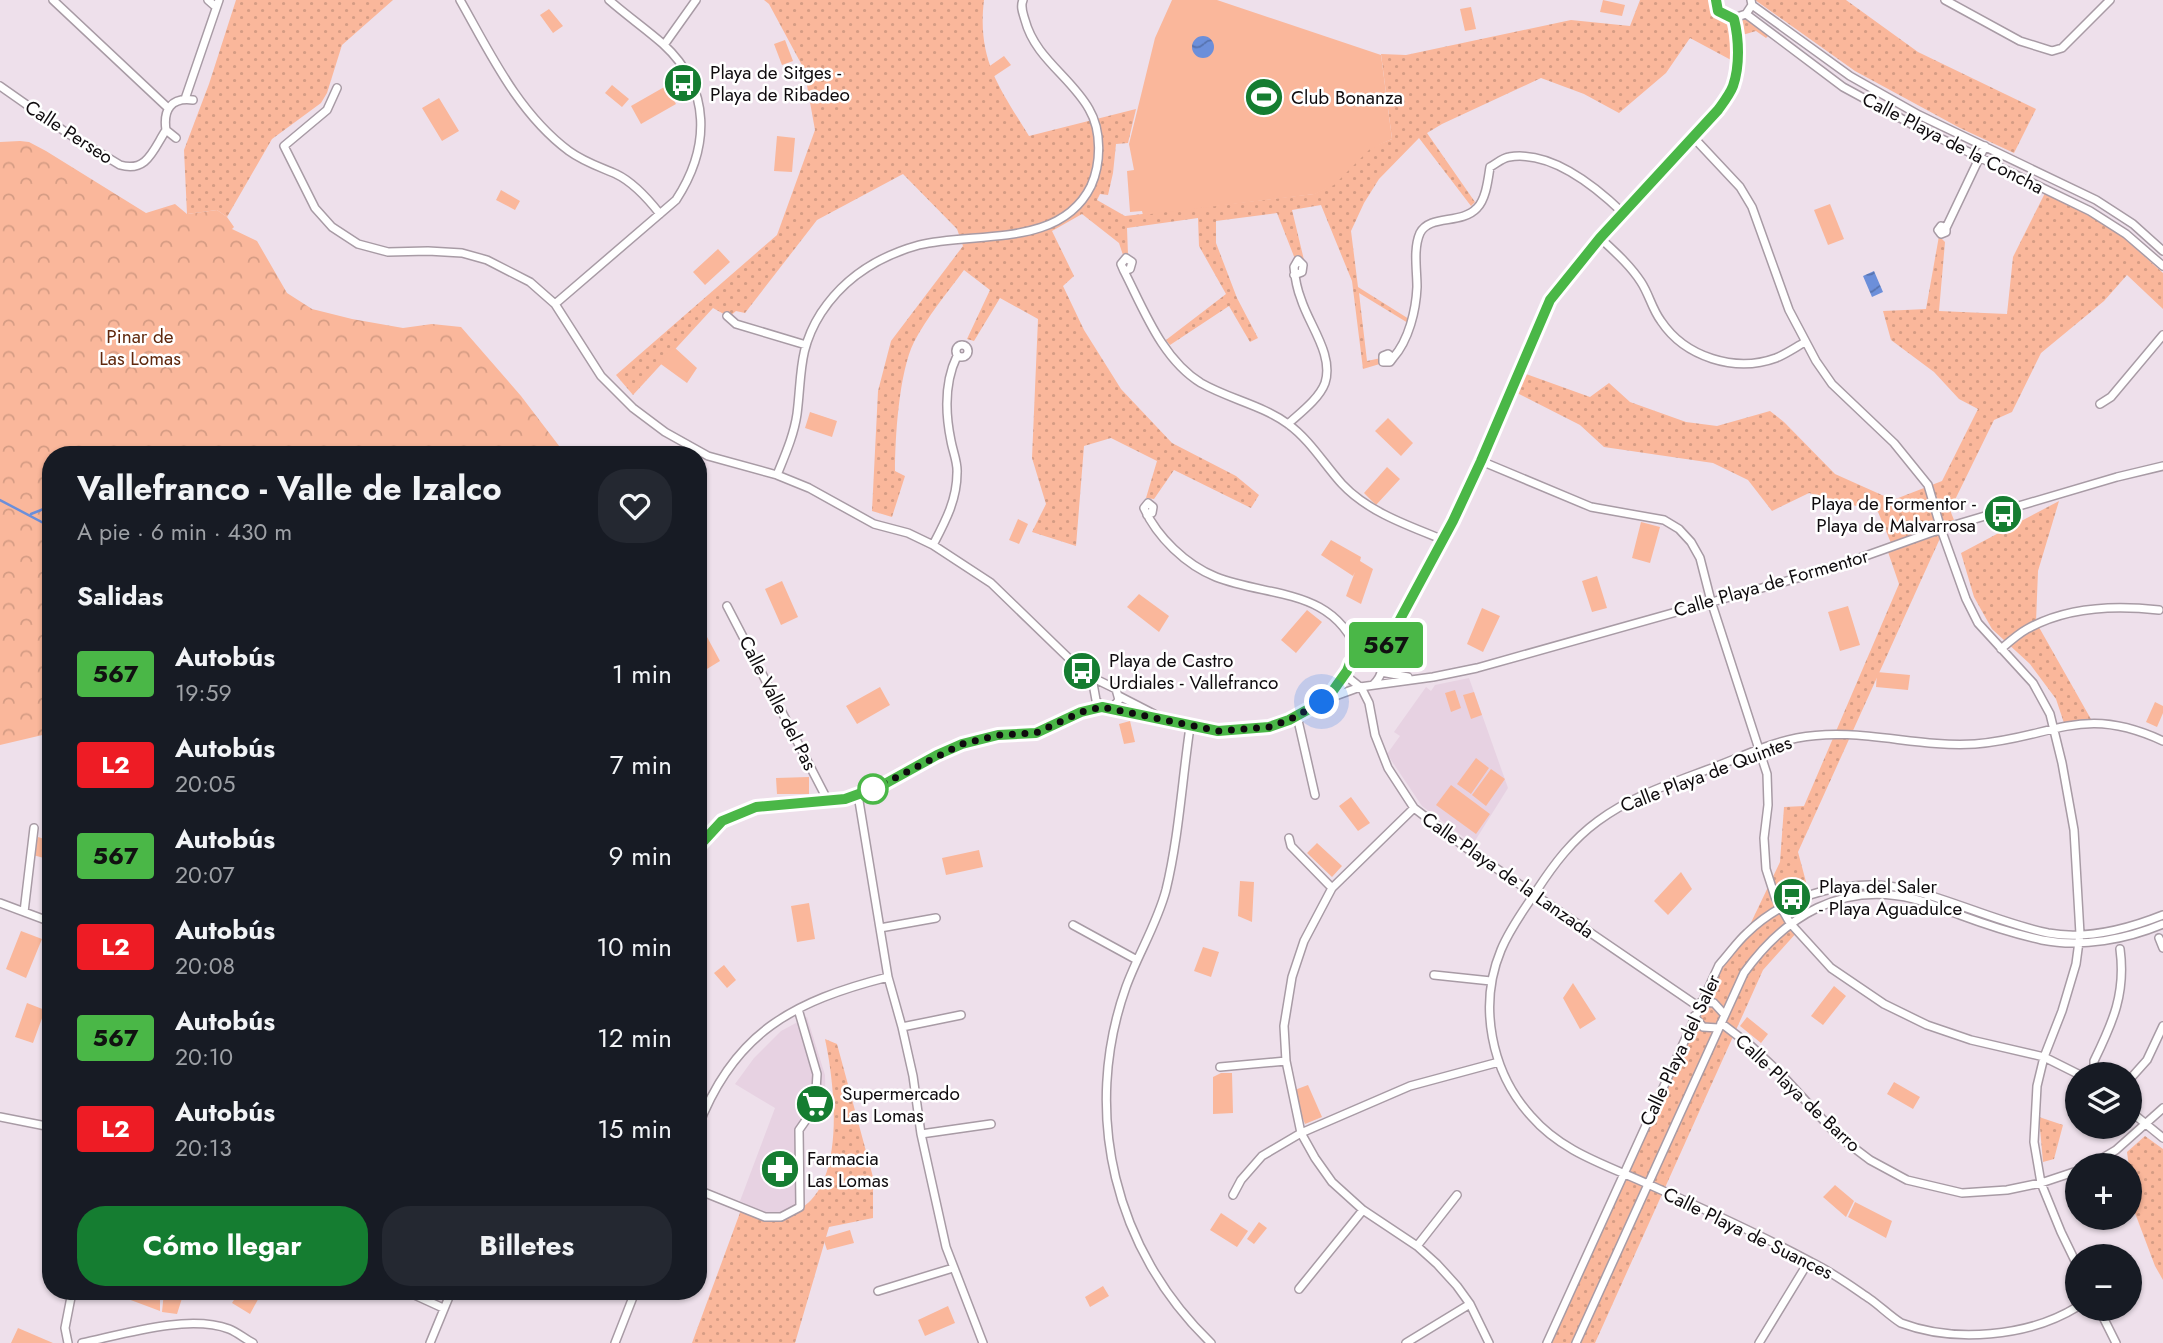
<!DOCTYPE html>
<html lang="es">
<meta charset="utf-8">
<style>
:root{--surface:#171b24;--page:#242831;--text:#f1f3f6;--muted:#9ea1a6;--accent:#157d31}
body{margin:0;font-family:Jost,sans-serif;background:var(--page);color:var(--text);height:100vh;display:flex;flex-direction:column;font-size:26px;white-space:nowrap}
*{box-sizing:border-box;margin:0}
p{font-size:23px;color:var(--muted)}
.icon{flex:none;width:38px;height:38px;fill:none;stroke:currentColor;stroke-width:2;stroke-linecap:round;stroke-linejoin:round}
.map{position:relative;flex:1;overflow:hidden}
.details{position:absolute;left:42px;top:446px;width:665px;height:854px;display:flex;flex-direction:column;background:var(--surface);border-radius:28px;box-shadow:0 2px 5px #0004}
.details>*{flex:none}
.badge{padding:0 14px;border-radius:5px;font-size:24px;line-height:46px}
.tools{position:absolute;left:2065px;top:1062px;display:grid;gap:14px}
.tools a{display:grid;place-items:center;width:77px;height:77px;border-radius:50%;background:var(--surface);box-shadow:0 2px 5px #0004;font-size:35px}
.you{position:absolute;width:35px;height:35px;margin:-18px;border:5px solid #fff;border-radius:50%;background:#1a73e8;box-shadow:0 0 0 10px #1a73e833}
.map>.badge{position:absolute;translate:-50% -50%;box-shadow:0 0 0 4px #fff}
h2{padding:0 35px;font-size:26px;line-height:63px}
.round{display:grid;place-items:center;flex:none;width:74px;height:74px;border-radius:28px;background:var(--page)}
.summary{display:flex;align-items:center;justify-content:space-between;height:119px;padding:0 35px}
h1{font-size:33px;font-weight:700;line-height:52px}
.cta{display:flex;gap:14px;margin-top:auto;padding:14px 35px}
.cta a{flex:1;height:80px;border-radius:28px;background:var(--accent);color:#fff;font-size:28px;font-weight:700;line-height:80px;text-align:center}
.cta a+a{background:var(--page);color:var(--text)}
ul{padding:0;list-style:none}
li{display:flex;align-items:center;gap:21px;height:91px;padding:0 35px}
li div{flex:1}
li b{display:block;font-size:26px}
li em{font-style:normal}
li .badge{min-width:77px;font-weight:700;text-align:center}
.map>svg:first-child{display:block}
.built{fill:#e7d2e2}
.grass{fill:url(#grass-dots)}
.forest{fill:url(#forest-crowns)}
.pitch{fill:#fab79b}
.water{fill:url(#water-waves)}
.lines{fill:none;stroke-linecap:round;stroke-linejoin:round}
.stream{stroke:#6c8fda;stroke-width:2.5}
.minor-casing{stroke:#a89ba5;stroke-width:10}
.minor{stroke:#fff;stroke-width:7}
.line-casing{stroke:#fff;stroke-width:16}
.line{stroke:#4ab747;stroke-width:10}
.walk{stroke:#0f0b0e;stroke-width:7;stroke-dasharray:0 12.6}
.stop-dot{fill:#fff;stroke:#4ab747;stroke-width:3.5}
.labels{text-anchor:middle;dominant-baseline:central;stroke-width:5;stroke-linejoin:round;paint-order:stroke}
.poi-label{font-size:19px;fill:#0f0b0e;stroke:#fff;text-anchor:start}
.street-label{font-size:19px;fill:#0f0b0e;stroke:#fff}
.park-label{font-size:19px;fill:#60280d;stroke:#fff}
</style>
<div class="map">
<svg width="2163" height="1343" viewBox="0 0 2163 1343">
<defs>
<pattern id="grass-dots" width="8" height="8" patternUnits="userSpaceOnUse" patternTransform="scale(1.75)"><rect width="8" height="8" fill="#fab79b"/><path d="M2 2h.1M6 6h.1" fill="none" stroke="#d59c84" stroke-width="1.8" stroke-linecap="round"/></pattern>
<pattern id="forest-crowns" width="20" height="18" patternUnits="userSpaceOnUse" patternTransform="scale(1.75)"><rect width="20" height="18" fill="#fab79b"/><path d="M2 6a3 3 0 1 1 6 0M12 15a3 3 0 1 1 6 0" fill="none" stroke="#d59c84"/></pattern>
<pattern id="water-waves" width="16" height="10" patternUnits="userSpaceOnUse" patternTransform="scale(1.75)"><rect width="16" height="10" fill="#6c8fda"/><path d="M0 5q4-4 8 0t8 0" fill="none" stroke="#5773af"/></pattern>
</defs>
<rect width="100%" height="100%" fill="#eee0eb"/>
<path class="built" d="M1469,678l39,110 -35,56 -51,-38 -35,-52 13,-18 -6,-4 32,-45 5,4 4,-6z
M807,1017l18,58 1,41 -23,9 -2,65 -4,16 -18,8 -19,-3 -20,-10 35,-93 -40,-24 19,-26 27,-27z"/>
<path class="grass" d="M236,0h157l-51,45 -15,48 -6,10 -49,36 -45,78 -10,-7 -30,4 -3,-64 25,-66z
M764,0h220c-7,60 15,87 45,136l107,-27 -8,34 -12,1 -3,29 -5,22 -8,-1 -3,6 28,16 189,-22 20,-10 36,-36 22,-9 -11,-85 25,1 165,-35 59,6 10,-26h71c1,13 6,16 18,21l2,39 -41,-22 -24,35 -47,40 -35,-19 -43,-16 -99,46 -15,9 48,69 -4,4 -52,-68 -40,41 -15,24 -13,28 7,56 51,32 -1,4 -49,-30 8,68 14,-3 2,5 -20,6 -11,-88 -31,-76 -29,5 12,50 -9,-1 -18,-46 -61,8v22l21,55 21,40 -8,4 -21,-36 -59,39 -4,-5 60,-46 -27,-48 -1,-28 -71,10 1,27h-5l-4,-12 -37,-29 -30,17 22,45 -11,10 21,44 37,59 51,54 64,33 23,19 -8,13 -77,-38 -20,29 -8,-1 11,-37 -46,-23 -27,8 -8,100 -44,-14 14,-28 -14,-46 6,-139 -38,-21 -26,43 -7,-2 23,-49 -26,-20c-17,23 -37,47 -50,72 -15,30 -19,96 -19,129l10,5 -13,41 -20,-6 6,-120 13,-50 72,-95 -6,-17 -54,-55 -86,46 -72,93 -9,-2 -7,6 -16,-9 -80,87 -17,-20 161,-140 38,-105 -11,-61 -35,-65z
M1755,0h91l72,52 118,57 -22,44 -54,-25 -105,-57z
M1745,16l24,19 -3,3 -10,-7 -17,5 -2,-16z
M2045,193l48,23 31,22 39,35v36l-36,-34 -23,26 -63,52 -29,59 -18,8 -44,90 4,10 -63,23 -13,-31 -69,-19 -37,18 -24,-31 -35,-17 -109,-16 -24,-22 -65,-33 8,-19 67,24 19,-14 21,19 56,20 31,4 53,-15 14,11 51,52 58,26 49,-19 36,-72 -19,-10 -25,-27 -43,-32 -8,-29 43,-2 13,-73 6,6 -6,69 68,3 6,-57z
M2059,501l-21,70 -2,51 56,99 -28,2 -8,-24 -26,-35 -38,-35 -18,-32 -13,-44z
M1942,534l-144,318 11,41 -26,12 15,26 -35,39 -168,373h-49l149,-335 24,-45 28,-32 33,-69 4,-55 20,-1 95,-222 -11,-32z
M825,1039l12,5 36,133v41l-44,9 -34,116h-103l49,-133c22,9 23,9 46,4 62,-15 48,-129 38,-175z
M2039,1117l24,8 -9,34 -11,3z
M2145,1136l18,13v131l-8,-14 -20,-53 -8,-61z"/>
<path class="forest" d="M20,141l9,1 17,9 100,62 29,-9 12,10 30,-4 10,7 7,10 -2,2 25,12 30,52 25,16 40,10 51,9 29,-4 29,3 60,69 45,59h-515v278l-51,12v-603z"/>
<path class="pitch" d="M1172,0h45l164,55 11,84 -22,10 -36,36 -19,9 -172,21 -1,-4 -12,1 -3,-41 7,-1 -5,-26 26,-106z
M1603,0l22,5 -3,11 -22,-4z
M1471,7l5,22 -11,2 -5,-22z
M549,9l14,17 -10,7 -13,-18z
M785,40l8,21 -11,4 -8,-21z
M1004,56l7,9 -21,14 -6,-9z
M612,85l17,14 -7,8 -17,-14z
M666,86l10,18 -35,20 -10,-18z
M439,98l20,33 -17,10 -20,-33z
M777,136l18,2 -3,34 -18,-1z
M501,190l19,11 -5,9 -19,-10z
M1830,204l14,35 -16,6 -14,-35z
M718,249l12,13 -25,23 -12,-13z
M674,347l23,21 -10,15 -29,-21z
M810,412l27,9 -5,16 -27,-9z
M1388,418l25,25 -12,13 -26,-25z
M1387,467l13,12 -24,26 -12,-12z
M1018,519l10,5 -9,20 -10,-4z
M1641,522l19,5 -10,36 -18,-5z
M1331,540l30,17 -1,4 13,8 -12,35 -15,-8 9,-24 -2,4 -32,-21z
M1597,576l10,32 -15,4 -10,-31z
M782,581l16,36 -17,8 -16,-36z
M1139,594l30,22 -10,16 -32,-25z
M1848,606l12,39 -20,6 -12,-39z
M1482,608l18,8 -17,36 -16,-8z
M1307,610l15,12 -26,31 -15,-13z
M700,624l20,37 -18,11 -4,-7v-40z
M1877,672l33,3 -2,15 -32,-3z
M880,687l10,18 -33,19 -11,-18z
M1455,690l6,18 -10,4 -6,-19z
M1474,692l8,23 -11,4 -8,-24z
M2155,702l8,4v7l-6,14 -11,-5z
M1130,721l5,21 -11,2 -5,-20z
M1476,758l13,10 -18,26 -14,-10z
M1491,769l14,10 -19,27 -14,-11z
M809,777v17h-32l-1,-16z
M1451,785l39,29 -14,20 -40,-29z
M1351,797l19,26 -12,8 -19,-25z
M38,837l13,4v19l-18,-5z
M1317,843l25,23 -10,11 -25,-24z
M979,850l4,17 -37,8 -4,-17z
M1681,872l11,17 -24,26 -14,-14z
M1240,881l14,1 -2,40 -14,-6z
M809,903l6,36 -18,3 -6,-36z
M21,931l21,8 -16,39 -20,-9z
M1203,947l16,5 -8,25 -17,-6z
M724,965l12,15 -9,8 -13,-15z
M1573,983l23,36 -16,10 -17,-31z
M1834,986l12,10 -23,29 -12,-9z
M27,1003l18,7 -12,33 -18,-6z
M1747,1017l21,17 -7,9 -21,-17z
M1221,1073h11l1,40 -20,1v-37z
M1894,1082l26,15 -7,12 -26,-15z
M1308,1085l14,32 -17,7 -13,-33z
M1835,1185l19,16 -8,16 -23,-20z
M1855,1202l37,19 -6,17 -38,-21z
M1221,1213l27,18 -11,16 -27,-17z
M1259,1222l8,6 -13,16 -7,-5z
M850,1230l4,13 -27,7 -4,-12z
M1103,1286l6,10 -19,11 -5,-10z
M122,1292h38v19l-40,-15z
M164,1292h20l-7,22 -15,-2z
M239,1292h23l-12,22 -18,-11z
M948,1306l7,17 -30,13 -7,-16z
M18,1328l35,15h-42z"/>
<path class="water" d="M1192 47a11 11 0 1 1 22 0a11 11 0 1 1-22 0Z
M1874,271l9,21 -11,5 -9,-21z"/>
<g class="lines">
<path class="stream" d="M0,500l51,27
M31,514l20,-8"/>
<g class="minor-casing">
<path id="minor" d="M53,0l114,107
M208,0l8,7
M460,0c30,53 58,113 109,151 15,11 31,16 47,23 17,8 33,26 44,40
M1716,0l2,11 16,7 12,-4 6,-9 -1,-5
M1945,0l75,41 32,10 10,-3 48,-48
M1752,5l98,71 69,39 177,85 37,24 30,27
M1746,14l97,73 72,39 175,85 36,23 37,32
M664,45l32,-45
M0,86l67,47 53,32c27,8 33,-15 46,-35
M337,88l-10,22 -43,36 31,62 17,19 26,17 30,8 40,-1 34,2 25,7 43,22 25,22 46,72 32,32 32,24 43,24 69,19 32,13 65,36 34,9 25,12 58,38 94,91 31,15 3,11 -7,8
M185,99l34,-99
M176,138l-10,-8c-3,-20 5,-33 27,-30
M1694,138l46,49 12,20 37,103 27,51 16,23 62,59 34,42 13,44 25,70 12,24 55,60 17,31 12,49 12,67 6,104 -4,30 -14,47 -18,46 -7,29 -3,56 7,41 20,49 16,33
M1941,226l5,2v4l-5,2 -3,-4z
M1946,228l39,-82
M1600,238c15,14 30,27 41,44 8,12 11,27 20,39 24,36 74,52 115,37 10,-4 20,-11 29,-16
M1124,271l6,-2 2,-7 -6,-4 -5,6 3,7c20,39 38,88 77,112 28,16 61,22 87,41 22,16 36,40 54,60 26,28 67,42 102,56
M555,304l121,-104c34,-52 36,-111 -13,-156 -17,-15 -37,-29 -54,-44
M727,316l9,8 70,21
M956 351a6 6 0 1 1 12 0a6 6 0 1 1-12 0Z
M1388,354l5,4 -3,4h-7v-6z
M1393,358c16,-18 23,-48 24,-71 0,-17 -4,-38 3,-54 10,-19 41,-8 57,-25 9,-9 11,-28 13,-41 6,-3 12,-9 19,-10 42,-7 86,29 114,56
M2100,404l11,-7 52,-62
M1288,424c12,-11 31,-25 37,-41 9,-28 -16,-58 -24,-84 -4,-10 -6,-21 -7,-32l4,-7 5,5 -1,7 -8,3
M1481,461l110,46 73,13 15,9 12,13 9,16 11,43 56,173 1,31 -4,33 2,31 9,28 15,26 41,45 53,36 43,21 44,15 73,17 34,17
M777,475c8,-20 17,-40 20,-61 5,-39 1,-65 24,-101 23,-35 58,-57 98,-68 55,-14 141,4 172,-59 10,-22 11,-55 -2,-77 -18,-32 -54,-51 -64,-89 -2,-7 -5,-13 -2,-20
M1147,515l5,-2 1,-6 -5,-4 -4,5c13,29 42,57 72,69 54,21 118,10 143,78
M933,545c12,-23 24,-45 24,-72 1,-10 -4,-21 -6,-32 -6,-29 -7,-58 6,-85
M727,606l101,195
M2001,649c8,-7 17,-15 26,-20 39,-22 89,-24 132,-19
M1376,658l8,-9 60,-109 37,-79 69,-161 50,-62 118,-128 15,-24 4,-33 -3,-35
M1347,671l3,8 10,8
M1381,672l27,5
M1092,678l4,22 6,7
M1361,687l8,16 6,32 13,33 26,40 51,39 234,160
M1119,696l35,18
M1328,698c9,-13 19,-33 31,-43 21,-1 30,14 14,30
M1297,716l18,79
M1190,727c-8,54 -11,109 -24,163 -9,34 -28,64 -40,97 -45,126 -11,264 85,356
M858,795l30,182 14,50 11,49 8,58 25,113 37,96
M1414,808l-82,80 -28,53 -12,36 -8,49 2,35 15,72 14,25 17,24 31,28 54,36 20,18 20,22 13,18 19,39
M1289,838l2,8 41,42
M698,847l24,-26 34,-14 89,-8 36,-13 81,-42 36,-9 38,-2 45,-21 21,-5 10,1 78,19 28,4 26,-1 24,-3 21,-7 38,-21 33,-12 73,-10 44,-9 349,-98 115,-41 176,-52 46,-11
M0,903l51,19
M24,912l10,-84
M1073,925l64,35
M880,928l56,-10
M2159,938l4,10
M1434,975l57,6
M1701,1002l13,1 10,11
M1694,1016l9,11 15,1
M1721,1023l30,23 30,28 56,61 33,25 37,20 55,13 45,-3 34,-7 36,-12
M902,1027l59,-12
M1220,1067l66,-6
M2104,1074l-10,-7v-6c19,-39 32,-68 26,-112
M2130,1079l17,-19 16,-34
M2130,1111l33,27
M0,1117l51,10
M698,1127c36,-95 96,-126 190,-150
M921,1134l70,-10
M2089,1166l27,-16 47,-42
M698,1190l67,27h16l19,-10 -1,-77 16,-23 2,-33 -19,-65
M1233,1195l8,-15 21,-24 39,-23 109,-47 89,-24
M1417,1246l40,-51
M1299,1289l64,-79
M878,1291l75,-23
M408,1292l35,16
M2077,1307c-49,30 -123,36 -176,16 -11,-7 -21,-17 -31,-24 -19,-13 -38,-27 -59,-37 -52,-28 -107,-53 -161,-77 -43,-20 -87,-32 -119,-69 -40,-44 -53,-111 -30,-166 9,-22 23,-40 36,-60 17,-26 35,-50 61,-69 35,-26 78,-39 119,-55 26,-10 53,-23 80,-28 59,-12 119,10 178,6 78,-6 106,-41 188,-3
M2099,1309l17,34
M68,1343l-3,-15 7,-36
M82,1343c42,-9 106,-29 147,-14 8,3 16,10 24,14
M430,1343l21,-51
M615,1343l20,-51
M1406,1343l64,-39
M1547,1343l172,-378c10,-11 18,-23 28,-32 42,-41 108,-57 164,-43 46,12 90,33 137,43 38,7 80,-4 115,-18
M1576,1343l168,-370c41,-57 98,-92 170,-74 16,4 31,11 46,16 27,10 55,19 82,25 40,8 85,-1 121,-16
M1759,1343l50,-82"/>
</g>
<use href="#minor" class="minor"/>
</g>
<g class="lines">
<g class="line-casing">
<path id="line" d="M698,847l24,-26 34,-14 89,-8 36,-13 56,-31 25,-11 36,-9 38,-2 45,-21 21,-5 116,24 51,-4 20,-7 38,-21 20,-28 3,-8 9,-8h11l6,3 8,-9 69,-128 28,-60 69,-161 50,-62 118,-128c5,-7 12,-16 15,-24 7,-20 6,-47 1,-67l-16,-8 -2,-11"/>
</g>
<use href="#line" class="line"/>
<path class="walk" d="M873,789l89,-45 36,-9 38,-2 45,-21 21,-5 116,24 51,-4 20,-7 33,-18"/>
</g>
<defs>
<g id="bus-disc" transform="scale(2.0125)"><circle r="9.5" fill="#157d31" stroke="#fff"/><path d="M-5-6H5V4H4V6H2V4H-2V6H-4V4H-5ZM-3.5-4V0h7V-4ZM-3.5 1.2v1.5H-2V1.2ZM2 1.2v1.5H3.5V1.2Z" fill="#fff"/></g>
<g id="stadium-disc" transform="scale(2.0125)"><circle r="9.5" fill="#157d31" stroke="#fff"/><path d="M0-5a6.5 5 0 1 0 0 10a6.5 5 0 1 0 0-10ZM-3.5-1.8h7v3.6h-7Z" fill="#fff"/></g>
<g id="supermarket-disc" transform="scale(2.0125)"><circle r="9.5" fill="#157d31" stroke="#fff"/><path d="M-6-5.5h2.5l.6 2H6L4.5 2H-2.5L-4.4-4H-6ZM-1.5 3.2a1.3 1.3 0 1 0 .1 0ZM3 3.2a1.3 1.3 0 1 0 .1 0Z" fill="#fff"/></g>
<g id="pharmacy-disc" transform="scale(2.0125)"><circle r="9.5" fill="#157d31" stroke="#fff"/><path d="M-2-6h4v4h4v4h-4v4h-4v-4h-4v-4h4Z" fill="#fff"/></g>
</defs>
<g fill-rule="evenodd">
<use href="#bus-disc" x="683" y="83"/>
<use href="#stadium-disc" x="1264" y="97"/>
<use href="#bus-disc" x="2003" y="514"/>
<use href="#bus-disc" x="1082" y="671"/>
<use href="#bus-disc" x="1792" y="897"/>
<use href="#supermarket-disc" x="815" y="1104"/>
<use href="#pharmacy-disc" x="780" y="1169"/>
</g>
<circle class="stop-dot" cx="873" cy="789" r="14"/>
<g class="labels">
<g class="poi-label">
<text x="710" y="72">Playa de Sitges -<tspan x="710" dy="22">Playa de Ribadeo</tspan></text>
<text x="1291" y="97">Club Bonanza</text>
<text x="1976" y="503" text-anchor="end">Playa de Formentor -<tspan x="1976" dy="22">Playa de Malvarrosa</tspan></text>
<text x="1109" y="660">Playa de Castro<tspan x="1109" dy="22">Urdiales - Vallefranco</tspan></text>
<text x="1819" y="886">Playa del Saler<tspan x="1819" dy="22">- Playa Aguadulce</tspan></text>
<text x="842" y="1093">Supermercado<tspan x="842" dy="22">Las Lomas</tspan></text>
<text x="807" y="1158">Farmacia<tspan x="807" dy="22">Las Lomas</tspan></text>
</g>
<g class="street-label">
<text transform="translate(69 132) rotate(33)">Calle Perseo</text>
<text transform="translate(1953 143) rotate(27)">Calle Playa de la Concha</text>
<text transform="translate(1771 583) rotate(-16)">Calle Playa de Formentor</text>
<text transform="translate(778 703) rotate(63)">Calle Valle del Pas</text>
<text transform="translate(1706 774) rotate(-21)">Calle Playa de Quintes</text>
<text transform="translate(1508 875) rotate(35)">Calle Playa de la Lanzada</text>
<text transform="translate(1680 1050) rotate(-65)">Calle Playa del Saler</text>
<text transform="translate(1798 1093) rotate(43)">Calle Playa de Barro</text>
<text transform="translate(1748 1233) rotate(26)">Calle Playa de Suances</text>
</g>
<g class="park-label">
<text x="140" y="336">Pinar de<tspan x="140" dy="22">Las Lomas</tspan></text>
</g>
</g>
</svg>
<div class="tools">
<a><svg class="icon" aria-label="layers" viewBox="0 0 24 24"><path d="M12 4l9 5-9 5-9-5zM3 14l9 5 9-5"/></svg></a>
<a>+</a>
<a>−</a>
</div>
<div class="you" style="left:1322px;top:702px"></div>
<b class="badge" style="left:1386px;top:645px;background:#4ab747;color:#111">567</b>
<section class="details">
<div class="summary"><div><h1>Vallefranco - Valle de Izalco</h1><p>A pie · 6 min · 430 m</p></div><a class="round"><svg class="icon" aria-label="heart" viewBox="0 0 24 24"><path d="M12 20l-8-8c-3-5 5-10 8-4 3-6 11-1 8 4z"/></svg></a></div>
<h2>Salidas</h2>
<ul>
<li><span class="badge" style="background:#4ab747;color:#111">567</span><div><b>Autobús</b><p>19:59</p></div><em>1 min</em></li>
<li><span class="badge" style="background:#ee1c25;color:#fff">L2</span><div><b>Autobús</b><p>20:05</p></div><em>7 min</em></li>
<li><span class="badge" style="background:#4ab747;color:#111">567</span><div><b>Autobús</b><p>20:07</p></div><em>9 min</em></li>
<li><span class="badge" style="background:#ee1c25;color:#fff">L2</span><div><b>Autobús</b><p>20:08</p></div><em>10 min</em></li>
<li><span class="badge" style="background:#4ab747;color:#111">567</span><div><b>Autobús</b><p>20:10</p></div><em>12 min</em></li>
<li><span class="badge" style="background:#ee1c25;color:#fff">L2</span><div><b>Autobús</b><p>20:13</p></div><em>15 min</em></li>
</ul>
<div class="cta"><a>Cómo llegar</a><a>Billetes</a></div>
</section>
</div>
